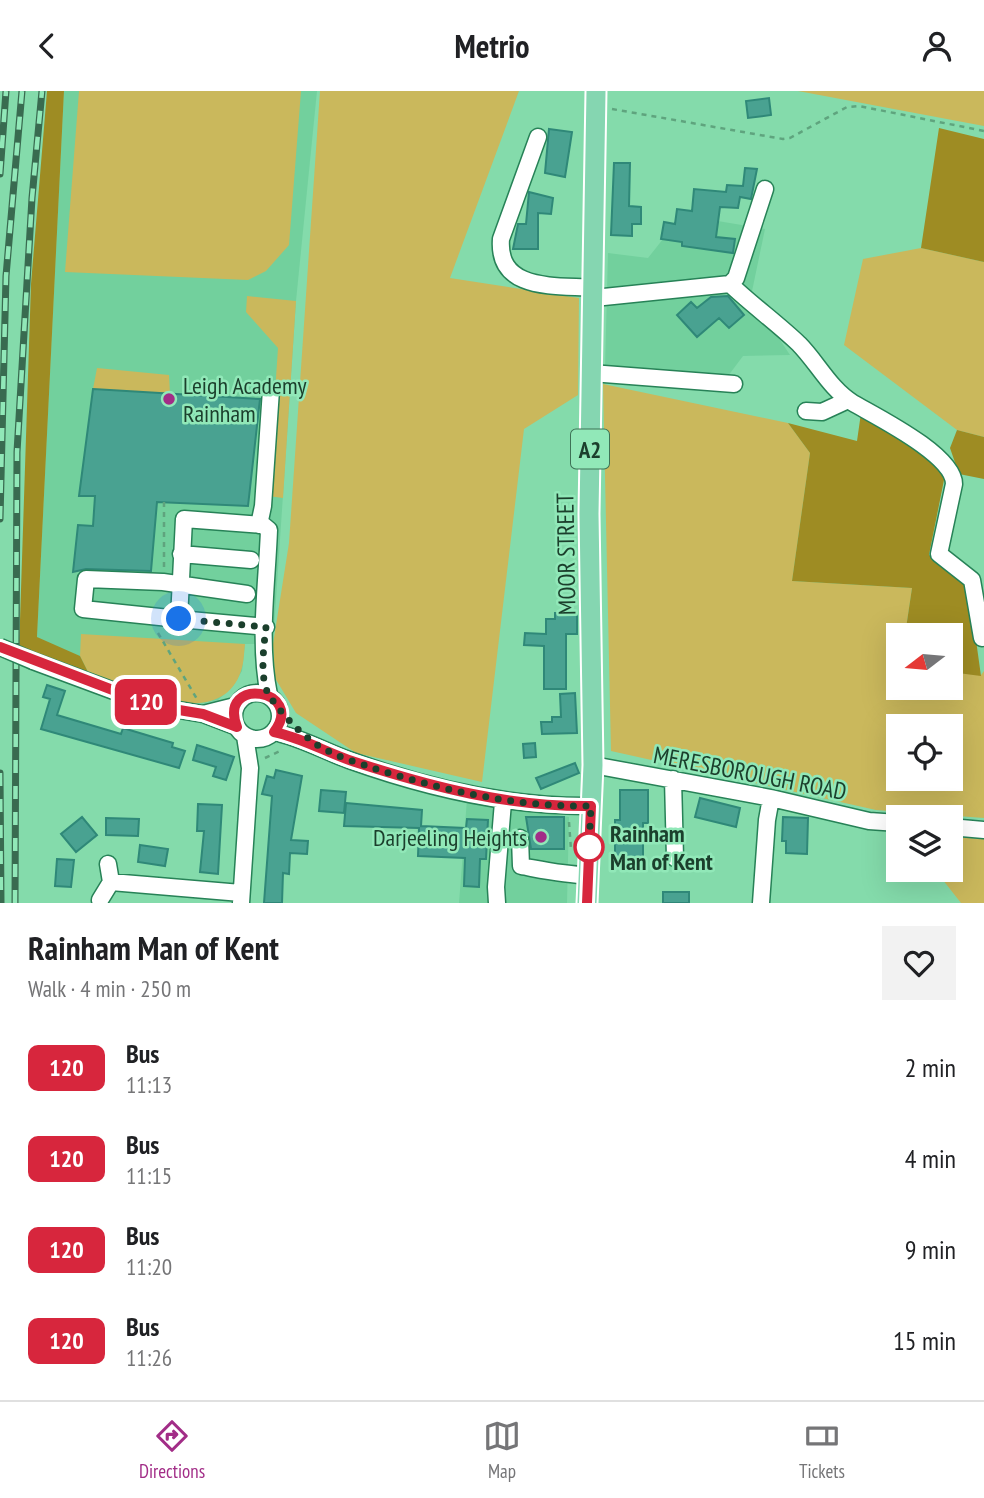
<!DOCTYPE html>
<meta charset="utf-8">
<style>
:root{--surface:#fff;--page:#f2f2f2;--text:#202124;--muted:#757577;--line:#e0e0e0;--accent:#a22d87}
body{margin:0;font-family:"PT Sans Narrow",sans-serif;background:var(--page);color:var(--text);height:100vh;display:flex;flex-direction:column;font-size:26px;white-space:nowrap}
*{box-sizing:border-box;margin:0}
p{font-size:23px;color:var(--muted)}
.icon{flex:none;width:38px;height:38px;fill:none;stroke:currentColor;stroke-width:2;stroke-linecap:round;stroke-linejoin:round}
.map{position:relative;height:812px;overflow:hidden}
.drawer{display:flex;flex-direction:column;background:var(--surface);flex:1}
.drawer>*{flex:none}
.badge{padding:0 14px;border-radius:10px;font-size:24px;line-height:46px}
.needle{width:46px;rotate:254deg}
.fabs{position:absolute;left:886px;top:532px;display:grid;gap:14px}
.fabs a{display:grid;place-items:center;width:77px;height:77px;border-radius:0px;background:var(--surface);box-shadow:0 7px 28px #0002;font-size:35px}
.you{position:absolute;width:35px;height:35px;margin:-18px;border:5px solid #fff;border-radius:50%;background:#1a73e8;box-shadow:0 0 0 10px #1a73e833}
.map>.badge{position:absolute;translate:-50% -50%;box-shadow:0 0 0 4px #fff}
.round{display:grid;place-items:center;flex:none;width:74px;height:74px;border-radius:0px;background:var(--page)}
.headline{display:flex;align-items:center;justify-content:space-between;height:119px;padding:0 28px}
h1{font-size:33px;font-weight:600;line-height:52px}
ul{padding:0;list-style:none}
li{display:flex;align-items:center;gap:21px;height:91px;padding:0 28px}
li div{flex:1}
li b{display:block;font-size:26px}
li em{font-style:normal}
li .badge{min-width:77px;font-weight:700;text-align:center}
header{display:flex;justify-content:space-between;align-items:center;height:91px;padding:0 28px;background:var(--surface);font-size:32px;font-weight:600}
.menu{display:flex;justify-content:space-around;align-items:center;height:98px;border-top:2px solid var(--line);background:var(--surface);font-size:19px;color:var(--muted)}
.menu a{display:grid;justify-items:center;gap:4px}
.menu .current{color:var(--accent)}
.map>svg:first-child{display:block}
.built{fill:#72d09d}
.green{fill:#cab85c;fill-rule:evenodd}
.forest{fill:#9e8c23}
.building{fill:#49a291;stroke:#2f8878;stroke-width:2}
.lines{fill:none;stroke-linecap:round;stroke-linejoin:round}
.minor-casing{stroke:#278257;stroke-width:19}
.major-casing{stroke:#fff;stroke-width:23}
.path{stroke:#5fa47e;stroke-width:2.5;stroke-dasharray:5 5;stroke-linecap:butt}
.minor{stroke:#fff;stroke-width:16}
.major{stroke:#85d6b1;stroke-width:19}
.rail-casing{stroke:#396b50;stroke-width:7}
.rail{stroke:#91e8b8;stroke-width:4.5;stroke-dasharray:13;stroke-linecap:butt}
.minor-bridge-casing{stroke:#278257;stroke-width:19;stroke-linecap:butt}
.minor-bridge{stroke:#fff;stroke-width:16}
.line-casing{stroke:#fff;stroke-width:16}
.line{stroke:#d7263d;stroke-width:10}
.walk{stroke:#1b3f2c;stroke-width:7;stroke-dasharray:0 12.6}
.poi-dot{fill:#a22d87;stroke:#91e8b8;stroke-width:2.5}
.stop-dot{fill:#fff;stroke:#d7263d;stroke-width:3.5}
.labels{text-anchor:middle;dominant-baseline:central;stroke-width:5;stroke-linejoin:round;paint-order:stroke}
.shield{fill:#91e8b8;stroke:#3e7256;stroke-width:2}
.shield-label{font-size:23px;font-weight:bold;fill:#1b3f2c}
.poi-label{font-size:24px;fill:#1b3f2c;stroke:#91e8b8;text-anchor:start}
.street-label{font-size:24px;fill:#1b3f2c;stroke:#91e8b8}
.stop-label{font-size:24px;font-weight:bold;fill:#1b3f2c;stroke:#91e8b8;text-anchor:start}
</style>
<header><svg class="icon" aria-label="back" viewBox="0 0 24 24"><path d="M15 5l-7 7 7 7"/></svg>Metrio<svg class="icon" aria-label="person" viewBox="0 0 24 24"><circle cx="12" cy="8" r="4"/><path d="M4 21q1-7 8-7t8 7"/></svg></header>
<div class="map">
<svg width="984" height="812" viewBox="0 0 984 812">
<rect width="100%" height="100%" fill="#84dbab"/>
<path class="built" d="M64,0h253l-21,210 -23,343h-28l-3,27 -9,15 -15,14 -17,4 -111,-28 -53,-39z
M682,124l83,14 -14,67 39,59 -47,1 -15,20 -123,-7 3,-116 40,5z
M467,708l102,18 -2,86h-108z"/>
<path class="green" d="M79,0h222l-12,154 -23,26 -18,9 -183,-8z
M320,0h199l-69,187 129,20 -1,97 -54,34 -42,353 -126,-29 -60,-40 -21,-35 -2,-34 16,-101z
M798,0h186v35z
M921,157l63,14v175l-27,-7 -113,-85 19,-86z
M247,205l49,5 -13,197 -15,-2 10,-148 -32,-36z
M97,277l72,7 1,19 -77,-5z
M603,293l185,39 22,30 -18,128 120,7 -7,47h-7v53h52v-16l31,3 3,-4v147l-108,-8 -265,-59zM898,635h52v53h-52z
M81,543l164,10c-1,8 -1,19 -4,27 -20,61 -110,20 -151,5l-10,-20z
M950,746l34,2v64h-23l-26,-33h15z"/>
<path class="forest" d="M47,0h17l-27,546 43,19 10,20 -71,-25 12,-367z
M939,37l45,11v123l-63,-14z
M861,322l85,57 -17,85 39,28 13,93 -31,-4v-37h-45l7,-47 -120,-7 18,-128 -22,-30 69,18z
M957,339l27,7v42l-25,-5 -9,-26z"/>
<path class="building" d="M769,7l2,17 -23,3 -2,-17z
M549,38l23,3 -7,45 -20,-4z
M614,72h16l-1,43 12,1v17h-9v12l-21,-1z
M745,77l12,1 -6,30 -11,-2 -2,11 -18,-1 -4,30 19,2 -2,14 -51,-7v-4l-21,-3 3,-17 11,2 2,-15 15,2 2,-22 32,3 1,-7 16,1z
M529,101l24,6 -2,16 -13,-1v36h-25l5,-25h8z
M728,205l16,19 -15,13 -10,-10 -22,19 -20,-22 14,-13 6,6 14,-11z
M93,298l167,10 -12,107 -91,-4 -6,69 -65,-2 -13,3 5,-47 15,1 2,-30h-16z
M555,522l22,1v20h-11v55h-22v-43l-20,-1 1,-12 21,1v-15h9z
M47,594l18,6 -8,24 64,19 2,-6 50,15 -1,4 13,4 -6,17 -138,-39 9,-30 -7,-2z
M575,602l2,40 -35,1 -1,-12h11v-5h9l-1,-23z
M535,652l1,14 -12,1 -1,-14z
M197,654l37,12 -8,23 -13,-4 3,-9 -23,-7z
M575,672l4,10 -38,16 -5,-11z
M276,679l26,6 -11,64 17,1 -1,13 -17,-1 -1,21 -6,-1 -1,30h-18l8,-107 -10,-2 5,-18 7,2z
M321,699l25,2 -2,21 -25,-2z
M620,699h28v33h-5v38h-28v-41h5z
M700,707l40,10 -4,19 -41,-10z
M346,712l76,7 -1,16 45,2 1,-9 21,1 -2,39h-6l-1,28 -15,-1 1,-28 -47,-2 1,-28 -75,-2z
M198,713l24,1 -4,69 -18,-2 4,-41h-7z
M82,726l15,18 -21,17 -15,-18z
M526,726h38v32h-33z
M783,726l25,1 -1,36 -21,-1v-12h-4z
M106,727l33,1 -1,17 -32,-1z
M140,754l28,4 -3,17 -27,-4z
M57,768l17,1 -3,27 -16,-1z
M663,801h26v11h-26z"/>
<g class="lines">
<g class="minor-casing">
<path id="minor" d="M538,46l-37,102c-4,53 55,46 92,49
M730,193l6,-6 29,-89
M594,207l136,-14c22,21 47,39 69,60 18,18 31,45 54,59 24,14 101,52 101,81l-15,70 33,26 10,58
M591,282l143,11
M806,320l16,1 26,-12
M259,434l4,-19 8,-116
M181,463l70,6
M179,528l-96,-10 3,-30 77,3 84,12
M266,536l-87,-8 5,-100 79,6 6,5c-2,54 -11,112 0,165
M33,570l97,36 31,10 42,7 34,13
M234 625a23 23 0 1 1 46 0a23 23 0 1 1-46 0Z
M203,623l32,-8
M274,641c28,6 50,19 75,28 78,28 160,47 242,46
M593,674l178,33 98,23 29,2
M673,688l2,79
M950,736l34,3
M520,747l1,28c22,4 44,9 66,9
M111,791l130,11
M100,809l11,-18 -3,-18
M241,812l9,-135 -5,-32
M497,812l-1,-16 7,-85
M761,812l6,-83 4,-22"/>
</g>
<g class="major-casing">
<path id="major" d="M587,812l6,-138 -4,-251 7,-423"/>
</g>
<path class="path" d="M612,18l171,30 7,-1 57,-31 12,-1 125,25
M164,411v65
M158,542l39,66
M265,667l15,-7
M569,731l2,28"/>
<use href="#minor" class="minor"/>
<use href="#major" class="major"/>
<g class="rail-casing">
<path id="rail" d="M0,83l6,-83
M0,428l6,-243 16,-185
M0,682l1,130
M15,812l2,-451 15,-254 10,-107"/>
</g>
<use href="#rail" class="rail"/>
<g class="minor-bridge-casing">
<path id="minor-bridge" d="M0,556l33,14"/>
</g>
<use href="#minor-bridge" class="minor-bridge"/>
</g>
<g class="lines">
<g class="line-casing">
<path id="line" d="M0,556l131,50 30,10 42,7 34,13c-20,-52 70,-38 37,5 29,6 53,21 81,30 77,25 154,45 236,44l-4,97"/>
</g>
<use href="#line" class="line"/>
<path class="walk" d="M179,528l87,8c-2,18 -7,52 3,68 11,17 28,35 44,47 18,13 42,20 63,27 70,22 141,38 215,37l-2,41"/>
</g>
<g class="poi-dot">
<circle cx="169" cy="308" r="7"/>
<circle cx="541" cy="746" r="7"/>
</g>
<circle class="stop-dot" cx="589" cy="756" r="14"/>
<g class="labels">
<rect class="shield" x="571" y="338.5" width="38" height="39" rx="5"/>
<g class="shield-label">
<text x="590" y="358">A2</text>
</g>
<g class="poi-label">
<text x="183" y="294">Leigh Academy<tspan x="183" dy="28">Rainham</tspan></text>
<text x="527" y="746" text-anchor="end">Darjeeling Heights</text>
</g>
<g class="street-label">
<text transform="translate(566 463) rotate(-91)">MOOR STREET</text>
<text transform="translate(750 682) rotate(11)">MERESBOROUGH ROAD</text>
</g>
<g class="stop-label">
<text x="610" y="742">Rainham<tspan x="610" dy="28">Man of Kent</tspan></text>
</g>
</g>
</svg>
<div class="fabs">
<a><svg class="needle" viewBox="-14 -14 28 28"><path d="M0-13l5 13h-10z" fill="#e53935"/><path d="M0 13l5-13h-10z" fill="#757577"/></svg></a>
<a><svg class="icon" aria-label="locate" viewBox="0 0 24 24"><circle cx="12" cy="12" r="6"/><path d="M12 2v4M12 18v4M2 12h4M18 12h4"/></svg></a>
<a><svg class="icon" aria-label="layers" viewBox="0 0 24 24"><path d="M12 4l9 5-9 5-9-5zM3 14l9 5 9-5"/></svg></a>
</div>
<div class="you" style="left:179px;top:528px"></div>
<b class="badge" style="left:146px;top:611px;background:#d7263d;color:#fff">120</b>
</div>
<section class="drawer">
<div class="headline"><div><h1>Rainham Man of Kent</h1><p>Walk · 4 min · 250 m</p></div><a class="round"><svg class="icon" aria-label="heart" viewBox="0 0 24 24"><path d="M12 20l-8-8c-3-5 5-10 8-4 3-6 11-1 8 4z"/></svg></a></div>
<ul>
<li><span class="badge" style="background:#d7263d;color:#fff">120</span><div><b>Bus</b><p>11:13</p></div><em>2 min</em></li>
<li><span class="badge" style="background:#d7263d;color:#fff">120</span><div><b>Bus</b><p>11:15</p></div><em>4 min</em></li>
<li><span class="badge" style="background:#d7263d;color:#fff">120</span><div><b>Bus</b><p>11:20</p></div><em>9 min</em></li>
<li><span class="badge" style="background:#d7263d;color:#fff">120</span><div><b>Bus</b><p>11:26</p></div><em>15 min</em></li>
</ul>
</section>
<nav class="menu">
<a class="current"><svg class="icon" aria-label="directions" viewBox="0 0 24 24"><path d="M12 3l9 9-9 9-9-9zM9 14v-3h6M13 9l2 2-2 2"/></svg>Directions</a>
<a><svg class="icon" aria-label="map" viewBox="0 0 24 24"><path d="M3 6l6-2 6 2 6-2v14l-6 2-6-2-6 2zM9 4v14M15 6v14"/></svg>Map</a>
<a><svg class="icon" aria-label="tickets" viewBox="0 0 24 24"><path d="M3 7h18v10H3zM15 7v10"/></svg>Tickets</a>
</nav>
